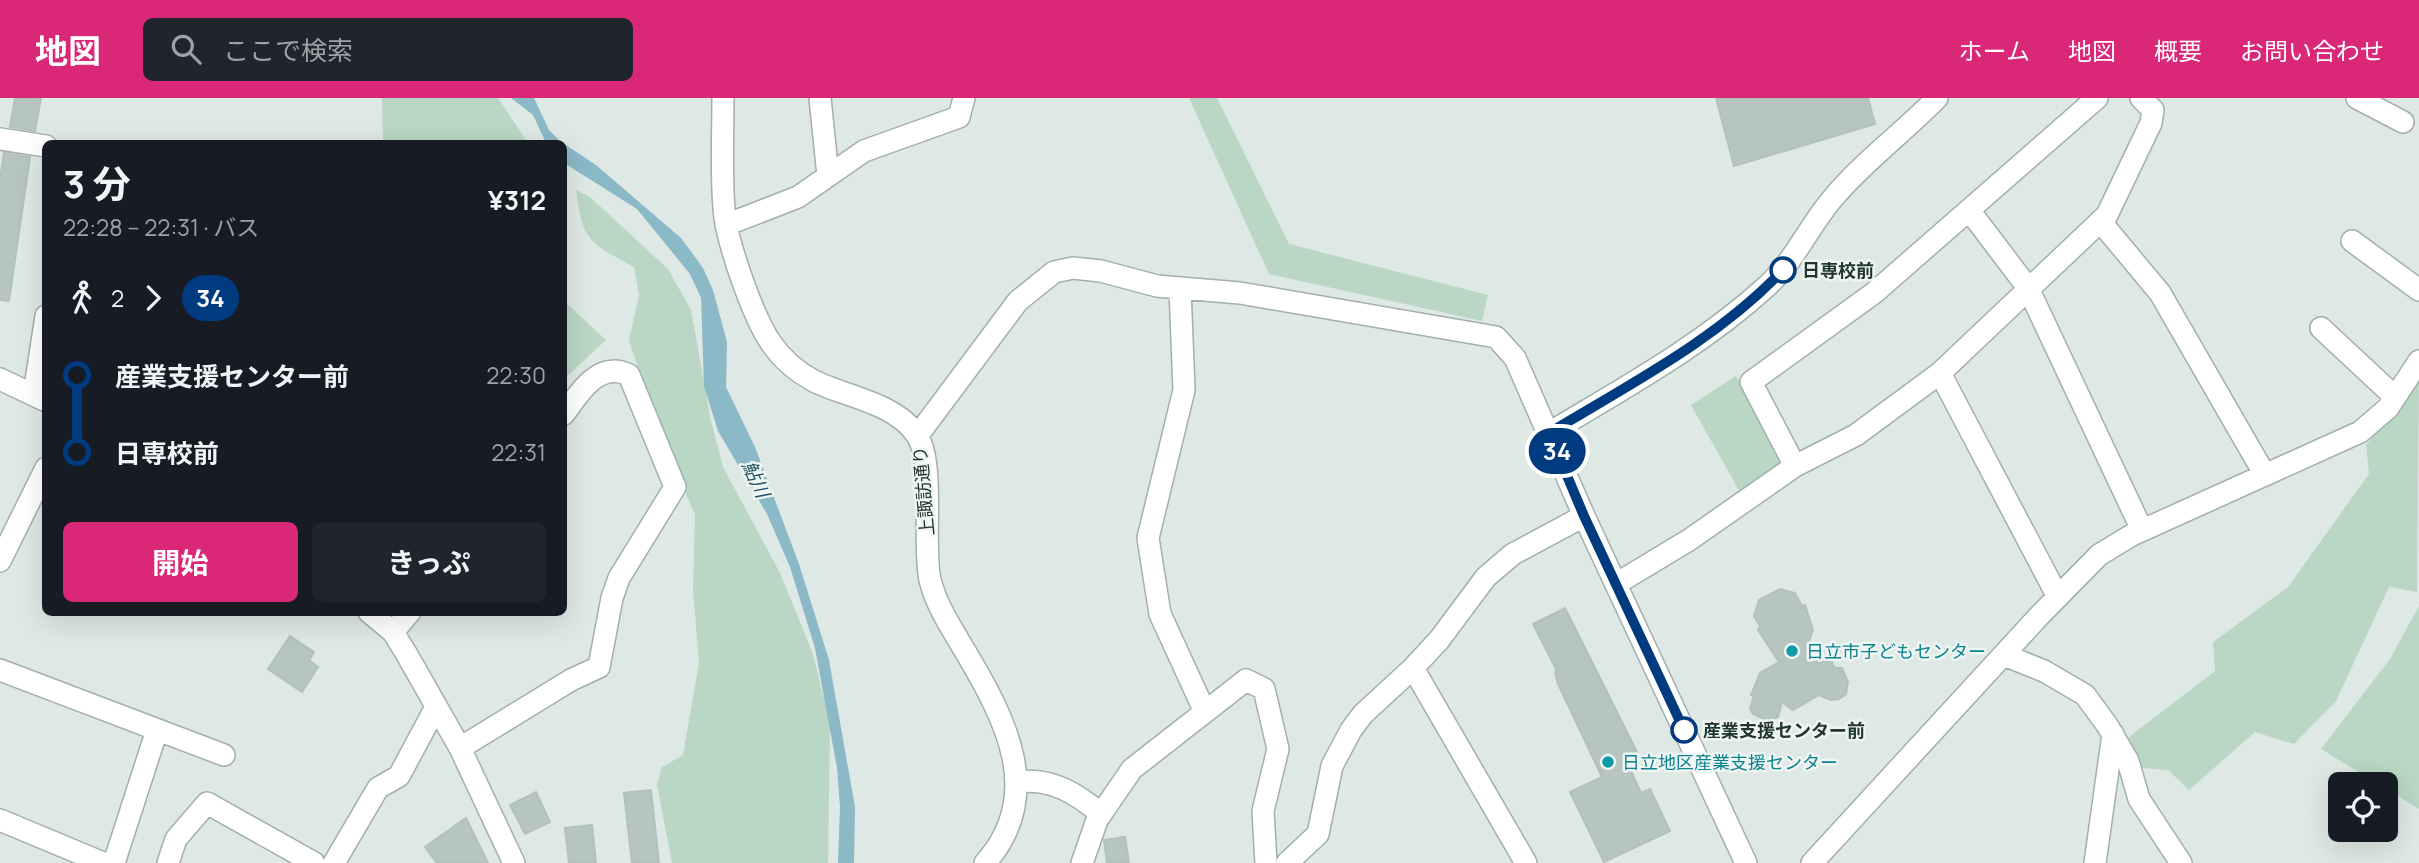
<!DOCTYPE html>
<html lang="ja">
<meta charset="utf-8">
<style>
:root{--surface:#171b24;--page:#20242c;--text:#f1f3f6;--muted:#9ea1a6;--accent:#db2777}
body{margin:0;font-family:Manrope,"Noto Sans JP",sans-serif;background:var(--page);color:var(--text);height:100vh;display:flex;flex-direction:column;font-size:26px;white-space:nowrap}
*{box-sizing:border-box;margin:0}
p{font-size:23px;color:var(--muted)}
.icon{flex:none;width:38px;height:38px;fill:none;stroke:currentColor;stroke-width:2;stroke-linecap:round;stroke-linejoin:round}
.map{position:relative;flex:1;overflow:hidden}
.drawer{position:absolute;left:42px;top:42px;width:525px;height:476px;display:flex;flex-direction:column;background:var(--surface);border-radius:10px;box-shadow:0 7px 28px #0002}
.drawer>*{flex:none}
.badge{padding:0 14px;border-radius:23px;font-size:24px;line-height:46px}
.buttons{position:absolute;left:2328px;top:674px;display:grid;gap:14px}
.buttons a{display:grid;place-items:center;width:70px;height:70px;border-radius:10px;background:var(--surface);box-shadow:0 7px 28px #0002;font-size:35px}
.map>.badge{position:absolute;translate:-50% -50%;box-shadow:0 0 0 4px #fff}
.legs{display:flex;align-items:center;gap:10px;height:77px;padding:0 21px;font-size:23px}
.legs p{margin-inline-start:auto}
.headline{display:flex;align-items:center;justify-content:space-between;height:119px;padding:0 21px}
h1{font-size:38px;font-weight:700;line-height:52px}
.action{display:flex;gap:14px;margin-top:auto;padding:14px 21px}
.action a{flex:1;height:80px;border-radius:10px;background:var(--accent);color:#fff;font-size:28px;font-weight:700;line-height:80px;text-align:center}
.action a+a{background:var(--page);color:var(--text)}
ul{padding:0 21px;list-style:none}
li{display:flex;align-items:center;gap:24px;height:77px;font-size:26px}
li i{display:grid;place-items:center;width:10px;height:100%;margin:0 9px;background:currentColor}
li i::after{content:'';width:18px;height:18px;margin:-9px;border:5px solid;border-radius:50%;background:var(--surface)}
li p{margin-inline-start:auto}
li:first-child i{background:linear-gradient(#0000 50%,currentColor 0)}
li:last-child i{background:linear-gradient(currentColor 50%,#0000 0)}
header{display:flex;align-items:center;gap:42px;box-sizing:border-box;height:98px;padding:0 35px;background:var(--accent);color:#fff}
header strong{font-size:33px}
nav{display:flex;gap:38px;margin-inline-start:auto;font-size:24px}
.search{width:490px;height:63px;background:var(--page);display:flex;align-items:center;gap:18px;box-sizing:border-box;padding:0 24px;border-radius:10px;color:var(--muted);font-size:26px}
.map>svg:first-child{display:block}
.green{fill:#b9d7c4}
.water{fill:#8bb9c8}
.building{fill:#b7c5c1;stroke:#b2c1bc;stroke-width:2}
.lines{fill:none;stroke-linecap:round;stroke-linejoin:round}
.minor-casing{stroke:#a2afab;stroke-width:24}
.minor{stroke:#fff;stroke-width:21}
.line-1-casing{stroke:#fff;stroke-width:16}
.line-1{stroke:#003b80;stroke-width:10}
.stop-1-dot{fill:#fff;stroke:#003b80;stroke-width:3.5}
.culture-dot{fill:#0f9aa8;stroke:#eef5f2;stroke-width:2.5}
.labels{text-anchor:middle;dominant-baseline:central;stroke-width:5;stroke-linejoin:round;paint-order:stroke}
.stop-label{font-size:18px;font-weight:bold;fill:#213632;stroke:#eef5f2;text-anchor:start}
.street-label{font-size:18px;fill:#213632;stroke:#eef5f2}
.culture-label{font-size:18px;fill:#0d838f;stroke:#eef5f2;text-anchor:start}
.water-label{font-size:19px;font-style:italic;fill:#23586b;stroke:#eef5f2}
</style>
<header>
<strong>地図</strong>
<div class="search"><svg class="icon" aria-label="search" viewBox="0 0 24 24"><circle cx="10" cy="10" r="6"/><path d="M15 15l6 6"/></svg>ここで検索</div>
<nav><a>ホーム</a><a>地図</a><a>概要</a><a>お問い合わせ</a></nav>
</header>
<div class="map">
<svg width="2419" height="765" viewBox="0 0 2419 765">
<rect width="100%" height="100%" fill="#dee8e4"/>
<path class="green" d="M382,0h116l30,45h-145z
M1189,0h28l72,146 199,51 -6,26 -213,-47z
M576,92l14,7 78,72 23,41 20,111 12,46 57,106 33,81 17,70 -2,139h-156l-15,-78 5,-18 21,-12 16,-92 -6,-74 2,-74 -29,-68 -37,-106 10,-46 -5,-28c-44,-24 -51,-24 -58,-77z
M564,203l42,39 -42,39z
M1736,278l49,88 -45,28 -49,-87z
M2419,282l-2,212 -28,-5 -53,114 -42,43 -39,-12 -66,58 -21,-20 -26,-2 -13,-31 86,-66 -2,-29 75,-55 81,-113 -3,-29z
M2419,508v203l-34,-21v-4h-7l-57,-35 69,-90z"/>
<path class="water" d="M511,0h23l15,32 11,11 36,24 85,73 22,30 10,22 14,52 -1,45 29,60 44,117 30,96 26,147 -1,56h-16l2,-56 -3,-39 -22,-120 -25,-81 -23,-53 -49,-83 -14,-45 -3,-88 -11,-24 -53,-65 -73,-46v-19l-18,-1 -13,-28z"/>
<path class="building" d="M15,0h26l-6,33 -25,-4z
M1716,0h152l7,26 -141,42z
M4,55l26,4 -21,144 -9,-1v-121z
M1780,491l15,4 7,13 3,-1 8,25 -5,14 10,20 11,-7 6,11h7l6,14 -2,12 -7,5 -8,1 -12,-5 -26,15 -11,-8 -4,15 -10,4 -15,-7 -3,-5 4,-14h-3l9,-22 19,-11 -21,-32 2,-4 -6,-10 5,-16z
M1565,510l72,144 -12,6 16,35 9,-4 20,42 -66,31 -34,-70 32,-15 -44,-93 -3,-12 2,-1 -24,-47z
M290,538l24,16 -5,8 9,7 -16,25 -34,-23z
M651,692l8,73h-27l-8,-70z
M536,694l14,30 -25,12 -15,-29z
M466,720l22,45h-51l-12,-16z
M592,727l4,38h-27l-4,-35z
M1125,739l4,26h-22l-3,-23z"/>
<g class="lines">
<g class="minor-casing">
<path id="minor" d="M723,0c0,37 -2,74 1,111 2,31 29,108 47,134 11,16 26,29 43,38 32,16 81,22 102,53 20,27 6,110 14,146 7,27 21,47 35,71 40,67 81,144 20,212
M820,0l8,78
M2357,0l46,24
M0,41l46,7
M1969,112l59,78 114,242
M2100,123l60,72 105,182
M726,127l72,-28 66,-46 95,-34 5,-19
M2352,143l67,49
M1180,191l4,101 -36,148 12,76 45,98
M2321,230l74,69
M1940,275l118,224
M0,281l44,21
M34,296l12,-78
M1549,335c75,-45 152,-87 217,-146 28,-25 43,-61 67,-89 31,-37 71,-66 104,-100
M918,337l100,-134 36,-29 19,-4 28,3 56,15 83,7 256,44 19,21 69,158 162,347
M1795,368l-44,-84 123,-89 223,-195
M0,463l46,-93
M1616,486l73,-44 106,-74 61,-31 84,-62 167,-158 44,-92 2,-13 -12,-12
M369,514l24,20 13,21 54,95 54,115
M393,534l17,-20
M2004,557l40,16 41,24 22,30 21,36 11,38 42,64
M1413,570l113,195
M0,572l224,85
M460,650l111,-68 28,-13 13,-69 7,-20 56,-91 -46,-112c-30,-15 -50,18 -65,39
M1018,684c33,-5 59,12 83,32
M0,722l103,43
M114,765l43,-133
M168,765l8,-24 31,-36 107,60
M334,765l44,-75 21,-12 37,-69
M1082,765l15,-43 35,-51 114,-89 18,9 14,60 -15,62 3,52
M1287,765l31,-29 14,-68 19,-36 12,-16 50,-46 26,-28 47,-63 27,-23 71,-38
M1812,765l227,-247 60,-61 33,-20 228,-103 28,-24 31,-47
M2095,765l18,-129"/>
</g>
<use href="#minor" class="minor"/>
</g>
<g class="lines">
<g class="line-1-casing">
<path id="line-1" d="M1684,632l-100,-214 -35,-83c81,-49 169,-94 234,-163"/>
</g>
<use href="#line-1" class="line-1"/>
</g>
<g class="stop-1-dot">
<circle cx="1783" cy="172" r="12"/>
<circle cx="1684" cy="632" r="12"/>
</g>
<g class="culture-dot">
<circle cx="1792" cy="553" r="7"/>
<circle cx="1608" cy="664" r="7"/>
</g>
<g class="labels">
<g class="stop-label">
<text x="1802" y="172">日専校前</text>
<text x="1703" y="632">産業支援センター前</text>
</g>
<g class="street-label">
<text transform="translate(923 393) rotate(-95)">上諏訪通り</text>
</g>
<g class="culture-label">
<text x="1806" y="553">日立市子どもセンター</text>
<text x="1622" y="664">日立地区産業支援センター</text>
</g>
<g class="water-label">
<text transform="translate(756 381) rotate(65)">鮎川</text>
</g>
</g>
</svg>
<div class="buttons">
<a><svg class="icon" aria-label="locate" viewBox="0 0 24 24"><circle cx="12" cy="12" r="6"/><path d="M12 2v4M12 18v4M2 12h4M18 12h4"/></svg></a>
</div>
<b class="badge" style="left:1557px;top:353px;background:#003b80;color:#fff">34</b>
<section class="drawer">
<div class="headline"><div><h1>3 分</h1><p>22:28 – 22:31 · バス</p></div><b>¥312</b></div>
<div class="legs"><svg class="icon" aria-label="walk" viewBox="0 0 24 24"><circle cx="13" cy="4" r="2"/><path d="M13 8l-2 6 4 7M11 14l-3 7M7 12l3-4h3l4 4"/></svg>2<svg class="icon" aria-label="forward" viewBox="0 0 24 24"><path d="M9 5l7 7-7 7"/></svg><b class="badge" style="background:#003b80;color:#fff">34</b></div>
<ul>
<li><i style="color:#003b80"></i><b>産業支援センター前</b><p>22:30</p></li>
<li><i style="color:#003b80"></i><b>日専校前</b><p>22:31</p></li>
</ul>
<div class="action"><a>開始</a><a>きっぷ</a></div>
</section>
</div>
